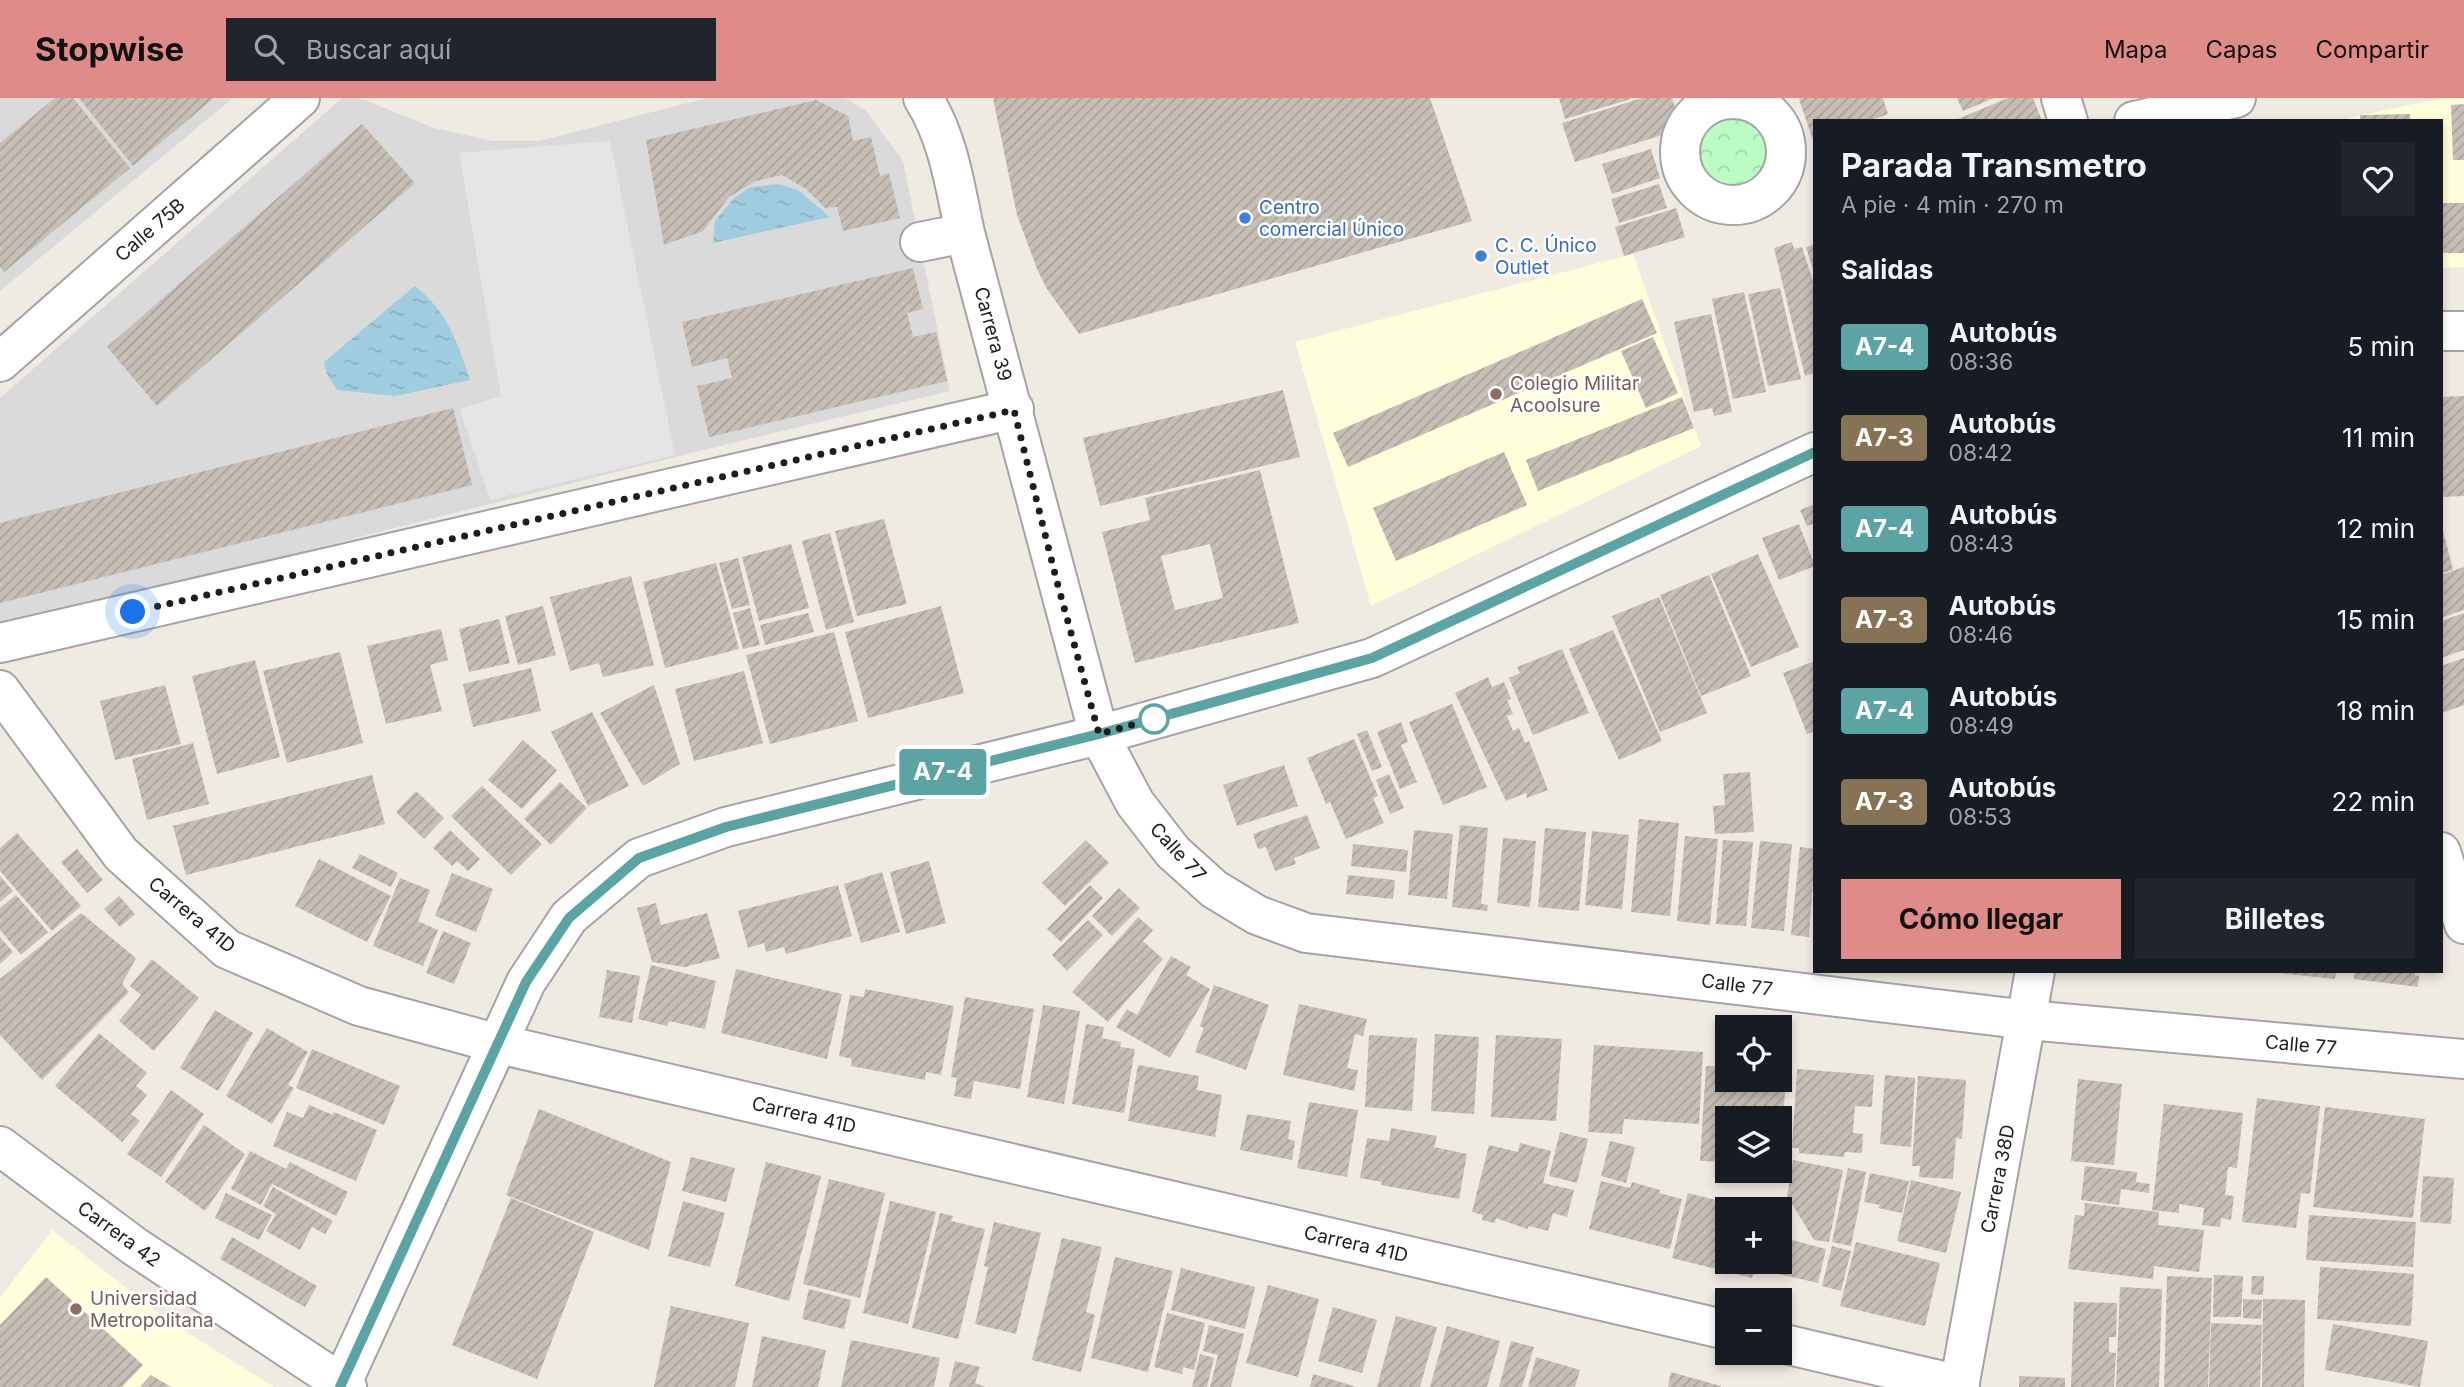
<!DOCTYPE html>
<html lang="es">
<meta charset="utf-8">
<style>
:root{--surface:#171b24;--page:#20242c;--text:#f1f3f6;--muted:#9ea1a6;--accent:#df8b87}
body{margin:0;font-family:Inter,sans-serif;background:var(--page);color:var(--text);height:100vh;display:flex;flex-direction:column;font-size:26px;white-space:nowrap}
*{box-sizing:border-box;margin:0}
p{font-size:23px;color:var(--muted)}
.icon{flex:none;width:38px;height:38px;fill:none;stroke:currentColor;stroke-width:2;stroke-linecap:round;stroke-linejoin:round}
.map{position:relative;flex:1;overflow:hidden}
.side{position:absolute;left:1813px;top:21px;width:630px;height:854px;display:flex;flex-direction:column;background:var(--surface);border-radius:0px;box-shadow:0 4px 10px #0003}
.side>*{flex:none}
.badge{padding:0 14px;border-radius:5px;font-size:24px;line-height:46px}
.controls{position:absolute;left:1715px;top:917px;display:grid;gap:14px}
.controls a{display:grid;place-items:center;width:77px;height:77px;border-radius:0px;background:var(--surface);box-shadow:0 4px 10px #0003;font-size:35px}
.you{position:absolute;width:35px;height:35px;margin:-18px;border:5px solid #fff;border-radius:50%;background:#1a73e8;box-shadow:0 0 0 10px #1a73e833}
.map>.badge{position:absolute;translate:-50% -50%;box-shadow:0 0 0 4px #fff}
h2{padding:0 28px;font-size:26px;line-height:63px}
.round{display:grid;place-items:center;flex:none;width:74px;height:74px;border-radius:0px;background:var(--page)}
.overview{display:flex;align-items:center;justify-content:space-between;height:119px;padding:0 28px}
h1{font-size:33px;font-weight:700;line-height:52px}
.action{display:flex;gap:14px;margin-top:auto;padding:14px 28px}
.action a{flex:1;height:80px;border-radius:0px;background:var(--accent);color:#111;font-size:28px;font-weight:700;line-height:80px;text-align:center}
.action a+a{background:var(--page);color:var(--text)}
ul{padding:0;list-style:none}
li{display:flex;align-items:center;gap:21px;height:91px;padding:0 28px}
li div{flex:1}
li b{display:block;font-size:26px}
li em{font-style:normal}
li .badge{min-width:77px;font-weight:700;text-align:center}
header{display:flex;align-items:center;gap:42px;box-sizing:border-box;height:98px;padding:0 35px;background:var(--accent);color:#111}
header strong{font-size:33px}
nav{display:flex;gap:38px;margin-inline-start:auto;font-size:24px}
.search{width:490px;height:63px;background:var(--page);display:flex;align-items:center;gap:18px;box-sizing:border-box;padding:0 24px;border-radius:0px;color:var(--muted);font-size:26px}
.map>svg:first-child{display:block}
.residential{fill:#dbdada}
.education{fill:#fdffda}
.park{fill:url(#park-crowns)}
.parking{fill:#e5e5e5}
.water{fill:url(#water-ripples)}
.building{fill:url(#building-hatch);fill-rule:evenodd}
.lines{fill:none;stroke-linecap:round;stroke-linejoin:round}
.minor-casing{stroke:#a4a4a4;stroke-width:42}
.minor{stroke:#fff;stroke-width:38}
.line-casing{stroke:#fff;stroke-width:16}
.line{stroke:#5ba4a3;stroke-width:10}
.walk{stroke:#1d1d1d;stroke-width:7;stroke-dasharray:0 12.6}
.shop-dot{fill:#3f7fe0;stroke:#fff;stroke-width:2.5}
.education-dot{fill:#8d6e63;stroke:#fff;stroke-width:2.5}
.stop-dot{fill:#fff;stroke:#5ba4a3;stroke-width:3.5}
.labels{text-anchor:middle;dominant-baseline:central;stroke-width:5;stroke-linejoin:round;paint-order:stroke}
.shop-label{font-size:19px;fill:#366cbe;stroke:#fff;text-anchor:start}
.street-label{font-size:19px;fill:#1d1d1d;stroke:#fff}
.education-label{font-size:19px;fill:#785e54;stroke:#fff;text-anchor:start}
</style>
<header>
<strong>Stopwise</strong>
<div class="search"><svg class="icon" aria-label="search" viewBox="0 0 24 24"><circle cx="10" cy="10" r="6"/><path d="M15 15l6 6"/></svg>Buscar aquí</div>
<nav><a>Mapa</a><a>Capas</a><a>Compartir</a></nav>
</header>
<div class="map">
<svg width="2464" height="1289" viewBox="0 0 2464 1289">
<defs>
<pattern id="park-crowns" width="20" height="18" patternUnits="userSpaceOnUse" patternTransform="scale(1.75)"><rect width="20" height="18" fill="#bbfcc4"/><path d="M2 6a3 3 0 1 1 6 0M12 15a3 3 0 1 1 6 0" fill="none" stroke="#a0d8a8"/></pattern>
<pattern id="water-ripples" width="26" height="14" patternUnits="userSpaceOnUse" patternTransform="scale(1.75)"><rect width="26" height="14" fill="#9fcddf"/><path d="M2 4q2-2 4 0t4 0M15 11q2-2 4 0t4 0" fill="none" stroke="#88b0bf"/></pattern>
<pattern id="building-hatch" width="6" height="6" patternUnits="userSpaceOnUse" patternTransform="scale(1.75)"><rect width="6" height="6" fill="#c7beb5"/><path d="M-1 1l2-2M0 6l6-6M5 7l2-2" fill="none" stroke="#aaa39b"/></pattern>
</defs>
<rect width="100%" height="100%" fill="#efebe2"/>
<path class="residential" d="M0,0h233l-233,193z
M342,0h18l74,30 59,13h46l168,-43h138l21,13 37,50 47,230 -243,58 -707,179v-230z"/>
<path class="education" d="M2442,0h22v169l-23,1v-147h-107z
M1633,156l68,192 -330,160 -76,-264z
M52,1132l114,89 108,68h-274v-89z"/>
<path class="park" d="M1690 59a43 43 0 1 1 86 0a43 43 0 1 1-86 0Z"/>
<path class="parking" d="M610,43l65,314 -185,45 -30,-91 41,-13 -42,-243z"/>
<path class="water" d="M778,86l20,6 32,27 -117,26 2,-22 18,-22 17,-12z
M415,188c33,27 42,55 55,94l-75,16 -58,-6 -10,-16 -3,-12z"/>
<path class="building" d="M55,0h18l57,70 -126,104 -4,-5v-124z
M79,0h135l-81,68z
M993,0h437l42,123 -393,113 -32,-45 -10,-20 -20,-54z
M1559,0h72v1l-66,20z
M1642,0h30l10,31 -107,33 -13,-39z
M1803,0h80l5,16 -19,7h-54l-1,22 -15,-44z
M1957,0h37l-31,13z
M2008,0h25l9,23h-89z
M816,2l32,16 5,25 18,-4 9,39 9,-3 11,45 -57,13 -6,-24 -12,1 -19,-19 -24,-14 -26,6 -27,16 -26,34 -39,14 -18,-105z
M2464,6v56h-11l-2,-55z
M2410,16v7h-50v-6z
M362,26l53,59 -258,223 -50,-59z
M1651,51l9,29 -48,16 -10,-30z
M1659,86l8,24 -48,15 -8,-24z
M2441,105h23v50h-23z
M1676,110l9,29 -61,19 -9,-29z
M1792,144l2,7 8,-2 13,41v85l-10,3 -31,-128z
M1815,146v29h-1l-8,-26z
M913,170l10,41 -16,4 6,24 23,-5 11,49 -238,56 -12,-51 35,-8 -5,-20 -35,9 -10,-45z
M1780,190l21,91 -33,7 -20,-92z
M1744,194l22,100 -33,7 -21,-100z
M1642,201l15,34 -309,134 -15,-34z
M1711,216l21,98 -18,4 -2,-8 -18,4 -20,-90z
M1653,239l25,56 -32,15 -25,-57z
M1283,292l17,67 -200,49 -17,-68z
M2464,298v100l-23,1v-100z
M1682,299l12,31 -156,63 -12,-31z
M453,310l19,77 -472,118v-80z
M1504,354l23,53 -131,56 -23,-53z
M1260,372l39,153 -164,40 -33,-131 48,-12 -5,-22zM1210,446l13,54 -48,12 -14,-54z
M1815,406v19l-8,3 -7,-16z
M884,421l23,85 -50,12 -22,-85z
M2441,425l12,47 -12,3z
M1799,426l16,42 -36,14 -17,-42z
M830,435l24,89 -28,8 -24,-89z
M791,446l18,64 -50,13 -17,-64z
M1758,456l41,93 -48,20 -40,-93z
M738,460l12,47 -18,4 -13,-46z
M716,465l23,86 -74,19 -22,-86z
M2464,469v43l-23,8v-43z
M1709,477l42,101 -50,20 -41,-101z
M631,478l23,89 -51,12 -4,-14 -29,8 -20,-74z
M1659,499l48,116 -47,19 -48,-116z
M543,508l13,49 -38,10 -13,-49z
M941,508l23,87 -96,25 -23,-86z
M750,510l10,37 -17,4 -10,-36z
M808,515l6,19 -49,13 -5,-20z
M2464,515v37l-23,8v-37z
M499,521l11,44 -41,9 -10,-43z
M441,531l7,31 -18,5 12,46 -56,13 -19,-78z
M1613,532l49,111 -43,19 -50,-111z
M834,534l24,89 -88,23 -24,-89z
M1562,551l27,64 -56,22 -24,-57 11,-5 -3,-6z
M340,554l23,91 -76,20 -24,-92z
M2464,560v47l-22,8 -1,-47z
M255,562l25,97 -63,17 -25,-98z
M1815,563v70l-8,3 -24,-61z
M531,570l10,43 -68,16 -10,-43z
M744,573l19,72 -69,18 -19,-72z
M1488,579l4,10 12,-5 7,17 -4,1 6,14 -6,2 6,15 6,-3 6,15 4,-2 19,49 -21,8 -1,-5 -20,8 -51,-108z
M165,587l16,59 -66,16 -15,-59z
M654,587l26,79 -37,22 -43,-73z
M1452,606l35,83 -44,18 -34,-83z
M592,614l37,74 -41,20 -37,-74z
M1401,624l7,20 -7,3 16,37 -17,7 -23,-57z
M1367,632l15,37 -10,4 -15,-37z
M1354,641l24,57 -5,2 11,25 -38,16 -16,-37 -4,2 -19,-46z
M523,642l34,30 -35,39 -34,-29z
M193,645l16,61 -62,16 -15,-61z
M1284,667l14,41 -61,20 -14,-41z
M1750,674l4,60 -39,2 -2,-28 12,-1 -2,-31z
M1389,676l15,34 -14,6 -14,-34z
M372,677l13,49 -199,51 -13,-49z
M560,684l27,26 -36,37 -27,-26z
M482,688l60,58 -31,31 -60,-59z
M416,693l28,27 -20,21 -28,-27z
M1307,717l13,33 -26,10 2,6 -21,7 -9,-24 -8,2 -5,-15z
M1639,721l40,4 -9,93 -39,-4z
M1460,727l28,3 -7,76 7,1 -1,6 -35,-4z
M1545,730l41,4 -7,79 -41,-4z
M450,732l30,29 -12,12 -11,-10 -5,5 -19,-18z
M1414,732l39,4 -6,65 -39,-4z
M1592,733l37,4 -7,74 -37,-4z
M17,735l64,73 -29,25 -52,-60v-23z
M1685,738l33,3 -8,86 -33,-4z
M1503,740l33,3 -6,66 -33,-4z
M1086,742l23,23 -44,43 -23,-23z
M1723,742l30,2 -7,84 -30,-2z
M1760,743l32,3 -8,87 -33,-3z
M1353,746l55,6 -2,22 -55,-6z
M1800,749l15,2 -6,88 -18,-2z
M77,751l26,31 -16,13 -26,-31z
M360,756l38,19 -7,14 -39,-19z
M319,761l72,37 -24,46 -72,-36z
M929,763l17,62 -40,11 -16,-62z
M882,774l18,60 -39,11 -17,-59z
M452,775l41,16 -17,43 -41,-16z
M1348,777l47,5 -2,19 -47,-5z
M0,778l13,15 -13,11z
M400,780l30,12 -12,31 20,9 -15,36 -50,-20z
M838,787l14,51 -66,18 -2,-7 -18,5 -2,-9 -16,5 -10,-37z
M1090,787l13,13 -42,44 -14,-13z
M1119,790l21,20 -28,28 -20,-20z
M16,797l32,37 -27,23 -21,-25v-22z
M119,798l16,18 -15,13 -16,-18z
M656,805l5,22 46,-12 13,45 -35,9 -33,-5 -15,-54z
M81,815l55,45 -14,26 7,8 -87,88 -42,-45v-56z
M1138,819l15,13 -10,11 20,18 -55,63 -36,-30z
M1088,822l15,15 -36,36 -15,-16z
M443,833l28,12 -17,41 -28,-11z
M0,839l13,15 -13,12z
M1171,858l20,11 -5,8 24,14 -40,69 -54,-31 11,-18 10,6z
M152,861l47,39 -45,53 -35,-30 22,-26 -11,-9z
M651,867l65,16 -11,48 -36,-8 -2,5 -29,-7z
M736,871l106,25 -15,65 -106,-26z
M607,872l33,6 -8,47 -33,-6z
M2280,873h56l-1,8 -55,-6z
M2355,873h60v4l4,1 -1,11 -64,-8z
M1214,887l55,20 -23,65 -51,-18 9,-24 -4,-2z
M865,891l89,17 -13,69 -15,-3 -1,8 -74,-14 1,-7 -13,-3 11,-61 14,2z
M965,899l69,12 -14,80 -46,-8 -3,18 -17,-3 3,-18 -6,-1z
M1299,906l68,15 -4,17 -8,-2 -8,34 11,2 -4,21 -71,-16z
M1043,907l37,6 -16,93 -37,-7z
M215,912l38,23 -35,58 -38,-23z
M1086,926l18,3 -2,11 19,4 -1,5 15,2 -11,64 -52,-9z
M267,930l41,24 -20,33 6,3 -22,36 -46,-28z
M99,935l48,40 -11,13 11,9 -16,19 9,7 -18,21 -67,-56z
M1435,936l44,3 -5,77 -43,-3z
M1369,937l48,3 -5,73 -47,-4z
M1496,937l66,4 -6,82 -65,-4z
M1594,947l109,7 -4,72 -75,-5 -2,15 -34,-2z
M312,951l88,37 -16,39 -88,-37z
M1138,967l61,11 -2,14 25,5 -7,42 -87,-16z
M1706,968l21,1v13h53v-9h6l-4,73h-2v-26h-30l1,-9 -9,-1 -1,10h-14v44l-27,-1z
M1797,971l77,6 -2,32 -17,-1 -2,27 10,1 -1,19 -17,-1 -1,5 -45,-4v-5h-7z
M1885,977l30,3 -4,69 -31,-3z
M1918,978l48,4 -4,59 -6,-1 -3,41 -34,-2 1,-11h-8z
M2078,981l44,5 -8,81 -43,-4z
M171,992l33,24 -43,63 -34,-23z
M2257,1000l63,8 -10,88 -9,-1 -5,35 -54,-6z
M1309,1004l49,8 -11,67 -50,-9z
M2164,1006l79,9 -6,55 -9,-1 -3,28 9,1 -3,24 -10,-2 -1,9 -18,-2 2,-17 -25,-4v9l-27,-3z
M309,1007l24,10 1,-3 43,18 -21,51 -83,-35 14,-34 16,6z
M2325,1009l100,12 -12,99 -100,-11z
M539,1011l132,53 -22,88 -143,-55z
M1247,1016l44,7 -3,18 7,2 -3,19 -52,-10z
M204,1027l41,29 -40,57 -40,-29z
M1391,1030l46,8 -3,11 33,7 -8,45 -78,-14 1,-3 -22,-4 7,-40 22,3z
M1560,1034l28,7 -11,44 -28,-7z
M1610,1043l25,6 -9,36 -25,-7z
M1520,1045l31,8 -8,32 31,7 -7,27 -14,-4 -5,18 -19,-5 -2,3 -31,-11 -1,5 -13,-3 1,-5 -11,-3 17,-67 29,7z
M250,1053l36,18 4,-7 58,30 -12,24 -64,-32 -11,21 -30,-16z
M691,1059l44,11 -9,34 -44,-11z
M1793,1062l50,10 -14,72 -15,-2 -27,-44z
M766,1064l55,14 -32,125 -54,-15z
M2085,1068l52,6 -1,10 14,2 -1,9 -28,-4 -2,16 -38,-5z
M1848,1070l18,4 -15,74 -19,-4z
M1870,1075l39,8 -7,32 -24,-5 2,-3 -16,-3z
M2423,1078l31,2 -3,46 -31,-2z
M829,1081l56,14 -25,105 -57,-14z
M1911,1082l50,12 -15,61 -49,-12z
M1601,1083l29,7 2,-6 28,8 -1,3 23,6 -12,50 -81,-20z
M273,1089l60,34 -8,13 -13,-7 -12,23 -34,-19 10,-17 -13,-8z
M226,1095l46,22 -13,25 -44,-22z
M1688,1095l60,15 -21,1v53h29l-4,16 -80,-20z
M511,1100l83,34 -57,147 -85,-34z
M683,1103l42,12 -15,54 -42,-11z
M890,1103l46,11 -28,112 -45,-11z
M2085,1105l74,9 -1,13 46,5 -5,42 -45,-6 -1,13 -85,-10 7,-54 9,1z
M940,1115l13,3 -2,5 34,8 -27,110 -46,-11z
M2309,1117l107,7 -3,45 -107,-7z
M994,1124l47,11 -25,101 -41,-10 13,-57 -4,-1z
M232,1139l85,49 -12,21 -85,-48z
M1780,1139l46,12 -8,34 -52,-12 2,-9h12z
M1062,1140l40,9 -16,65 9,3 -14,57 -49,-12z
M1856,1144l84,21 -15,63 -85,-20z
M1832,1148l19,5 -10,40 -19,-5z
M1115,1159l58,14 -25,101 -57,-14z
M2320,1169l94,7 -3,52 -94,-7z
M1181,1170l74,19 -10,42 -74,-19z
M2214,1177l29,1 -2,41h-28z
M2167,1178l45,2 -4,109h-44z
M2252,1178h12l-1,19 -12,-1z
M46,1179l97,88 -21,22h-122v-62z
M1268,1187l51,14 -21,78 -52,-14z
M2120,1189l42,2 -3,98h-43z
M809,1191l42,11 -7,29 -42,-10z
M2243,1201l19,1 -1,19 -18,-1z
M2263,1201l42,1 -1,87h-42z
M2074,1204l43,1 -1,34h-7v15l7,1 -2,34h-43z
M671,1208l78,17 -14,64h-81z
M1333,1209l44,13 -15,53 -44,-12z
M1167,1215l38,10 -11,47 -11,-3 -1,7 -28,-7z
M1396,1218l41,11 -17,60h-43z
M2211,1225l51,2 -2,62h-51z
M2333,1226l95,17 -8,46 -95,-17z
M1209,1227l35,9 -13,53h-21l8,-32 -15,-4z
M1447,1228l53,15 -13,46h-57z
M762,1238l64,14 -8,37h-66z
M851,1242l89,18 -6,29h-93z
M1511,1243l23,6 -12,40h-23z
M1200,1256l14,4 -7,29h-15z
M1536,1259l44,13 -5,17h-47z
M955,1263l25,6 -5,16 11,4h-37z
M1671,1274l50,14v1h-53z
M1313,1276l41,12v1h-44z
M151,1277l20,12h-31z
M2019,1278l46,2v9h-46z"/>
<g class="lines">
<g class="minor-casing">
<path id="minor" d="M923,0c26,41 32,89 42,135l134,502 36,68 38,49 41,37 43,26 49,18 722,87 436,39
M2061,0l7,23
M1680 54a53 53 0 1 1 106 0a53 53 0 1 1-106 0Z
M2134,23l102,-23
M920,144l45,-9
M2441,233h23
M0,264l300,-264
M0,545l1014,-234
M0,592l121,164 106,95 132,57 140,38 1228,286
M2441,754l23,72
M0,1048l134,100 213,141
M1780,1245l180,42
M340,1289l186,-405 43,-65 70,-59 87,-31 373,-92 273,-77 443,-206
M1959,1289l76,-416"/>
</g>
<use href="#minor" class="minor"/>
</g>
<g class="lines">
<g class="line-casing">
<path id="line" d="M340,1289l186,-405 43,-64 70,-60 87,-31 373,-93 273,-76 443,-206"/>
</g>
<use href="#line" class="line"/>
<path class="walk" d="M133,514l881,-202 43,172 42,152 55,-15"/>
</g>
<g class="shop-dot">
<circle cx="1245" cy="120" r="7"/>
<circle cx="1481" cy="158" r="7"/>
</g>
<g class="education-dot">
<circle cx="1496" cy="296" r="7"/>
<circle cx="76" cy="1211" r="7"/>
</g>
<circle class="stop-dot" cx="1154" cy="621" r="14"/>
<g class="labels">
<g class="shop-label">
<text x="1259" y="109">Centro<tspan x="1259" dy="22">comercial Único</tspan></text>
<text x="1495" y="147">C. C. Único<tspan x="1495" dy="22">Outlet</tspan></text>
</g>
<g class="street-label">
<text transform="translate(150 132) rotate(-41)">Calle 75B</text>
<text transform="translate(993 236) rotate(75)">Carrera 39</text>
<text transform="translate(1178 754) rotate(47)">Calle 77</text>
<text transform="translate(192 817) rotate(40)">Carrera 41D</text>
<text transform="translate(1737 887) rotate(7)">Calle 77</text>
<text transform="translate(2301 947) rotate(5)">Calle 77</text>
<text transform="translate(804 1017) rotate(13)">Carrera 41D</text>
<text transform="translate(1998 1081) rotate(-79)">Carrera 38D</text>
<text transform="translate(119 1136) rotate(36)">Carrera 42</text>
<text transform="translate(1356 1146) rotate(13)">Carrera 41D</text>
</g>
<g class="education-label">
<text x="1510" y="285">Colegio Militar<tspan x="1510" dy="22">Acoolsure</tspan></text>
<text x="90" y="1200">Universidad<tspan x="90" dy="22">Metropolitana</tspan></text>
</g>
</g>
</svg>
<div class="controls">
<a><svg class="icon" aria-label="locate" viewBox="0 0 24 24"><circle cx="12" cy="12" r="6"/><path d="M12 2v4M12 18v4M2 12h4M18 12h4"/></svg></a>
<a><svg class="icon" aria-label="layers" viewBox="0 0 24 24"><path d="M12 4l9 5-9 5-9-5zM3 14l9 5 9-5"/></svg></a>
<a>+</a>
<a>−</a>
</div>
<div class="you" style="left:133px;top:514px"></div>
<b class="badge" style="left:943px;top:674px;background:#5ba4a3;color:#fff">A7-4</b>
<section class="side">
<div class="overview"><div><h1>Parada Transmetro</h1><p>A pie · 4 min · 270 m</p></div><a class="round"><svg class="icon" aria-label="heart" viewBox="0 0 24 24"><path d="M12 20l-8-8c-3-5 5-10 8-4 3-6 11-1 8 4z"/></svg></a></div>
<h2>Salidas</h2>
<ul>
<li><span class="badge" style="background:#5ba4a3;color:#fff">A7-4</span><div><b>Autobús</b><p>08:36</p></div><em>5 min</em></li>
<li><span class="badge" style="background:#867356;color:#fff">A7-3</span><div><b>Autobús</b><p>08:42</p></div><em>11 min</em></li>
<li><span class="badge" style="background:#5ba4a3;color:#fff">A7-4</span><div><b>Autobús</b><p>08:43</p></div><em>12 min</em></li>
<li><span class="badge" style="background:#867356;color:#fff">A7-3</span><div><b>Autobús</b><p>08:46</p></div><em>15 min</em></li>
<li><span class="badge" style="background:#5ba4a3;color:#fff">A7-4</span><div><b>Autobús</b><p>08:49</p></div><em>18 min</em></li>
<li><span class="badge" style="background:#867356;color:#fff">A7-3</span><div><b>Autobús</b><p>08:53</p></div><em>22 min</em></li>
</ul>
<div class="action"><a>Cómo llegar</a><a>Billetes</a></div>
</section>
</div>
